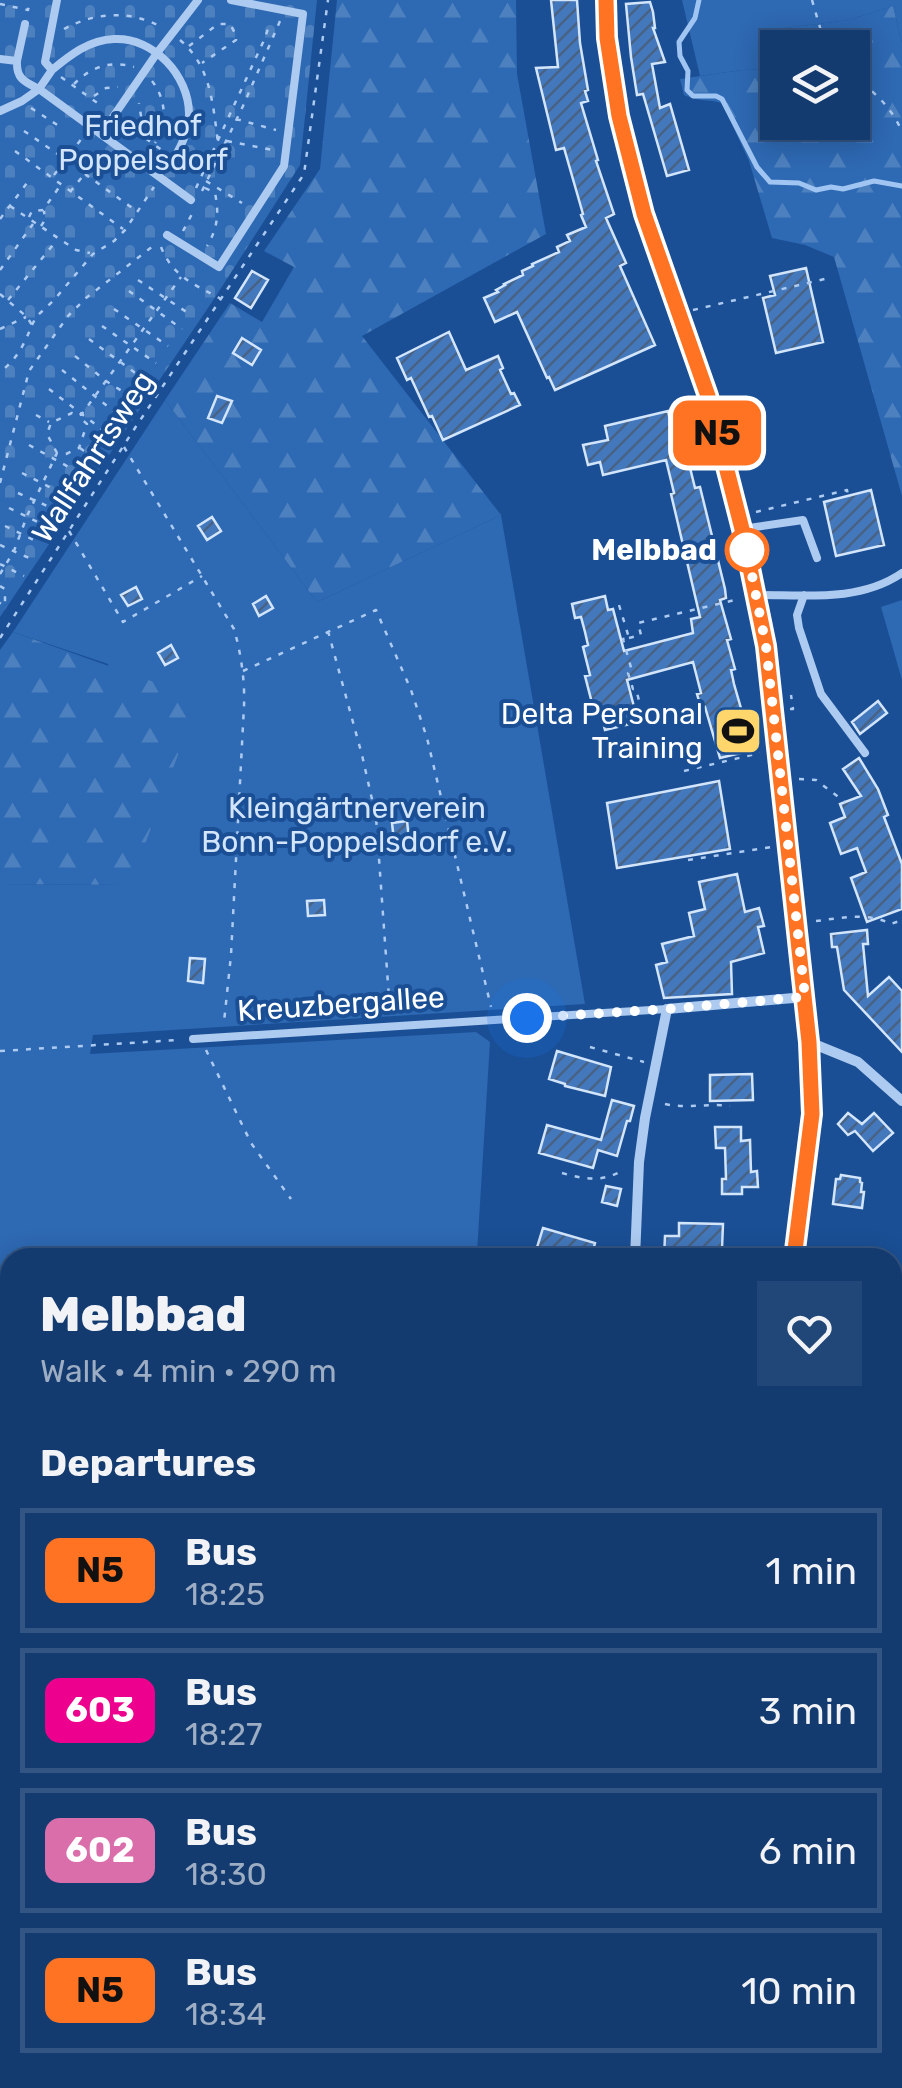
<!DOCTYPE html>
<meta charset="utf-8">
<style>
:root{--surface:#143b70;--page:#214678;--text:#f1f3f6;--muted:#9dadc3;--line:#335583}
body{margin:0;font-family:Rubik,sans-serif;background:var(--page);color:var(--text);height:100vh;display:flex;flex-direction:column;font-size:38px;white-space:nowrap}
*{box-sizing:border-box;margin:0}
p{font-size:32px;color:var(--muted)}
.icon{flex:none;width:55px;height:55px;fill:none;stroke:currentColor;stroke-width:2;stroke-linecap:round;stroke-linejoin:round}
.map{position:relative;flex:1;overflow:hidden}
.drawer{position:absolute;left:0px;top:1248px;width:902px;height:842px;display:flex;flex-direction:column;background:var(--surface);border-radius:30px 30px 0 0;box-shadow:0 5px 25px #0003,0 0 0 2px var(--line)}
.drawer>*{flex:none}
.badge{padding:0 20px;border-radius:15px;font-size:35px;line-height:65px}
.fabs{position:absolute;left:760px;top:30px;display:grid;gap:20px}
.fabs a{display:grid;place-items:center;width:110px;height:110px;border-radius:0px;background:var(--surface);box-shadow:0 5px 25px #0003,0 0 0 2px var(--line);font-size:50px}
.you{position:absolute;width:50px;height:50px;margin:-25px;border:8px solid #fff;border-radius:50%;background:#1a73e8;box-shadow:0 0 0 15px #1a73e833}
.map>.badge{position:absolute;translate:-50% -50%;box-shadow:0 0 0 5px #fff}
h2{padding:0 40px;font-size:38px;line-height:90px}
.round{display:grid;place-items:center;flex:none;width:105px;height:105px;border-radius:0px;background:var(--page)}
.overview{display:flex;align-items:center;justify-content:space-between;height:170px;padding:0 40px}
h1{font-size:48px;font-weight:800;line-height:75px}
ul{padding:0;list-style:none}
li{display:flex;align-items:center;gap:30px;height:125px;margin:0 20px 15px;padding:0 20px;border:5px solid var(--line);border-radius:0px}
li div{flex:1}
li b{display:block;font-size:38px}
li em{font-style:normal}
li .badge{min-width:110px;font-weight:700;text-align:center}
.map>svg:first-child{display:block}
.green{fill:#2e69b3}
.forest{fill:url(#forest-firs)}
.cemetery{fill:url(#cemetery-stones)}
.lines{fill:none;stroke-linecap:round;stroke-linejoin:round}
.stream{stroke:#a0c5f2;stroke-width:5}
.building{fill:url(#building-hatch);stroke:#d3e5fb;stroke-width:2.5}
.path{stroke:#adcaf0;stroke-width:2.5;stroke-dasharray:5 8;stroke-linecap:butt}
.service{stroke:#adcaf0;stroke-width:8}
.minor{stroke:#adcaf0;stroke-width:10}
.tertiary{stroke:#adcaf0;stroke-width:18}
.line-casing{stroke:#fff;stroke-width:22}
.line{stroke:#ff7322;stroke-width:15}
.walk{stroke:#fff;stroke-width:10;stroke-dasharray:0 18}
.stop-dot{fill:#fff;stroke:#ff7322;stroke-width:5}
.labels{text-anchor:middle;dominant-baseline:central;stroke-width:8;stroke-linejoin:round;paint-order:stroke}
.park-label{font-size:30px;fill:#d3e5fb;stroke:#1a4f95}
.street-label{font-size:30px;fill:#fff;stroke:#1a4f95}
.stop-label{font-size:30px;font-weight:bold;fill:#fff;stroke:#1a4f95;text-anchor:end}
.poi-label{font-size:30px;fill:#fff;stroke:#1a4f95;text-anchor:end}
</style>
<div class="map">
<svg width="902" height="2088" viewBox="0 0 902 2088">
<defs>
<pattern id="forest-firs" width="22" height="20" patternUnits="userSpaceOnUse" patternTransform="scale(2.5)"><rect width="22" height="20" fill="#2e69b3"/><path d="M5 1l3.5 6h-7zM16 11l3.5 6h-7z" fill="#4d80be"/></pattern>
<pattern id="cemetery-stones" width="16" height="16" patternUnits="userSpaceOnUse" patternTransform="scale(2.5)"><rect width="16" height="16" fill="#2e69b3"/><path d="M2 7V4a2 2 0 0 1 4 0v3zM10 15v-3a2 2 0 0 1 4 0v3z" fill="#4d80be"/></pattern>
<pattern id="building-hatch" width="6" height="6" patternUnits="userSpaceOnUse" patternTransform="scale(2.5)"><rect width="6" height="6" fill="#4378bc"/><path d="M-1 1l2-2M0 6l6-6M5 7l2-2" fill="none" stroke="#486284"/></pattern>
</defs>
<rect width="100%" height="100%" fill="#1a4f95"/>
<path class="green" d="M682,0h220v43l-9,-37 -44,14 -63,8 -6,19 -2,1 -4,21 -32,1 -42,6z
M165,400l152,202 184,-87 84,489 -492,31 -3,19 386,-22 14,10 -13,210 -49,6h-418v822h145v8h-155v-1204l130,1 -22,-221 -95,-32z
M902,600v80l-21,-73z"/>
<path class="forest" d="M337,0h179l1,74 29,160 -184,102 139,179 -184,87 -152,-202 65,-97 32,19 32,-55 -30,-16 56,-82z
M893,6l9,37v453l-68,-239 -29,-12 -33,-7 -23,-77 -27,-58c-15,-4 -22,-1 -38,-8l-4,-16 62,-9 32,-1 3,-12 1,65h74v-74l-72,-1 6,-19 63,-8z
M13,632l186,66 -69,187 -130,-1v-234z
M893,1956l9,1v131h-139l2,-8h127z"/>
<path class="cemetery" d="M0,0h317l-17,165 -84,131 -216,321z"/>
<g class="lines">
<path class="stream" d="M699,0l-4,18 -16,24 1,14 8,15 -1,19 6,6h23l6,3 35,68 13,15 29,1 17,7 15,-3 12,2 31,-8 28,5"/>
</g>
<path class="building" d="M551,0h26l3,43 8,47 -3,1 3,10 -7,2 17,57 -2,1 18,53 -8,4 20,45 -6,3 35,79 -100,45 -6,-13 -2,1 -30,-66 -22,10 -11,-24 14,-6 -2,-2 9,-5 -1,-1 19,-9 -1,-4 11,-5 -1,-2 27,-12 -2,-5 13,-6 -3,-6 19,-8 -5,-12 2,-1 -19,-66 -8,2 -20,-82 22,-1z
M650,2l3,10 2,16h-2l12,34 -13,2 8,44 10,-4 19,66 -22,6 -24,-82 -6,1 -6,-38 -5,-53z
M806,268l17,74 -47,11 -13,-55 12,-3 -5,-19z
M252,271l16,9 -17,28 -16,-10z
M449,332l17,38 32,-14 5,12 -3,2 11,24 3,-1 6,12 -77,35 -11,-24 -3,1 -18,-39 -4,2 -10,-22z
M242,338l19,12 -9,15 -19,-12z
M217,396l15,5 -10,22 -14,-5z
M668,411l3,13 8,-1 16,65 5,-1 25,102 1,9 -6,2 11,39 -4,1 8,29 -4,1 3,14 19,66 -33,8 -15,-51 -4,1 -4,-14 4,-1 -8,-31 -66,18 11,42 -33,8 -7,-28 -6,1 -7,-27 5,-1 -7,-28 5,-2 -3,-13 -4,-15 -6,1 -3,-14 33,-8 3,14 5,-1 11,42 69,-18 -2,-14 9,-2 -29,-123 3,-1 -8,-33 -63,15 -3,-13 -12,3 -5,-20 25,-5 -3,-14z
M871,490l13,55 -48,11 -12,-54z
M212,517l9,14 -14,9 -9,-14z
M136,587l6,12 -14,7 -7,-11z
M266,596l7,12 -14,8 -6,-12z
M171,645l7,13 -13,7 -7,-12z
M878,701l9,12 -27,21 -8,-12z
M859,758l19,31 10,26 -4,2 18,47v45l-35,13 -16,-44 15,-6 -9,-24 -16,6 -11,-31 15,-6 -5,-13 21,-8 -18,-27z
M719,781l11,68 -113,19 -10,-65z
M407,821l2,18 -15,2 -2,-18z
M737,874l8,38 14,-4 5,18 -6,1 6,26 -33,9 1,32 -68,4 -8,-33 11,-3 -5,-18 32,-8 -5,-23 16,-4 -6,-27z
M324,900l1,15 -17,1 -1,-15z
M867,930l1,14h-5l5,52 21,-19 13,14v61l-58,-62 -7,-43h-5l-1,-13z
M190,958l15,1 -2,24 -15,-2z
M557,1051l54,16 -6,29 -40,-10v-2l-16,-5z
M752,1074l1,26 -43,1v-26z
M612,1100l22,6 -4,15h-3l-10,35 -19,-6 -5,18 -54,-15 8,-28 54,15z
M848,1113l14,11 12,-11 19,20 -20,18 -18,-20 -7,4 -10,-11z
M715,1127h26v14l9,-1 1,32 6,-1 1,16h-16v7h-20v-15h4l-1,-31h-9z
M841,1175l19,3v4l2,1 -1,9h3l-2,16 -29,-4 3,-25h4z
M606,1186l15,3 -4,17 -15,-4z
M679,1223l44,1 -1,25 -43,1 -1,8h-14l1,-22h14z
M543,1228l52,15 -4,15h-43l-13,-4z"/>
<g class="lines">
<path class="path" d="M812,0l14,48
M0,4l28,6 2,-10
M64,29c31,-17 67,-19 97,-2
M180,40c31,26 33,65 38,103
M189,46l29,-22h12l6,11v5l-34,23
M852,75c21,16 40,32 50,57
M61,77l42,30
M152,81c14,18 16,42 3,62
M74,84c17,-17 36,-24 60,-17
M94,96l12,-8 12,-1
M31,108l31,20
M236,119l40,11
M125,123l38,28
M137,129l4,-13 -2,-13
M24,131l41,28
M227,141l46,9
M15,151l108,78
M85,174l50,36
M54,175l28,-37
M206,181l36,22
M196,188l69,-150 5,-16
M205,188l10,5c4,20 3,35 -8,53
M202,191l41,-85 37,-85
M70,192l32,-40
M10,206l66,44 14,3
M29,217l3,-6 11,-1 17,-24
M0,219l30,-40
M41,226l4,-6 -1,-9
M183,231l10,-19
M161,247c12,30 33,37 60,52
M0,270l33,-46
M138,280l53,35
M129,291l53,38
M0,294l27,23 5,8c-8,20 -15,34 -32,47
M8,300l49,-60
M114,309l54,37
M693,310l136,-32
M32,325l4,-8 18,-17 39,-46 21,-13 11,-11 29,-43
M102,326l54,37
M0,329l26,-12
M89,339l53,39
M75,356l31,25 24,15
M62,370l54,43
M49,389l55,42
M36,415l13,7
M29,445l54,30
M124,447l110,182c7,24 11,52 10,77l-13,249 -7,67
M80,448l12,9
M57,453l-10,-19 4,-11 21,-10 6,3 4,-2 99,-137
M22,473l47,24
M0,483l29,-112 39,-55 18,-18 71,-55
M18,493l43,19
M9,508l41,20
M756,512l91,-22 1,6
M5,526l35,17
M69,531l54,91 79,-46
M0,545l29,13
M0,564l24,12
M0,574l14,-23 13,-35 30,-63 9,1 13,-6 8,-24 -8,-7
M0,586l5,3v16l-5,-2
M619,605l10,33 -6,1 9,32 -4,2 5,16h3l6,23
M328,631l34,124 14,62 14,195
M0,638l133,-207 171,-257 24,-174
M629,638l12,-3 -3,-12 101,-24
M243,671l133,-61 35,80 16,48 64,269
M790,709h3l-2,-14
M684,771l76,-18
M799,779l17,1 29,22
M688,860l83,-13
M816,921c25,-3 53,-9 75,3l11,-4
M590,1047l54,15
M206,1050l45,93 40,56
M0,1051l178,-11
M665,1104c22,5 43,-1 65,2
M562,1173c25,7 40,9 62,-3
M0,1446l10,6
M0,1678l10,5"/>
<path class="service" d="M57,0l-12,62 7,8 -13,19 152,111
M0,59l17,2c-1,18 8,21 22,28l-17,12 -22,10
M17,61l8,-37
M52,70c18,-15 37,-30 62,-31 40,-2 75,37 75,75 0,16 -7,31 -15,44
M113,117l44,-64 41,-53
M167,235l52,32 65,-101 19,-152 -72,-14
M742,529l61,-9 14,38
M757,595c49,0 103,7 145,-22
M804,595l-7,20 2,13 22,66 44,59
M193,1039l474,-30"/>
<path class="minor" d="M809,1042l49,20 44,39
M635,1258l4,-96 6,-44 22,-109 138,-12
M896,1366l6,-16
M892,1903h10
M192,2088l4,-8
M666,2088l2,-8"/>
<path class="tertiary" d="M606,0l1,38 12,78 25,98 38,113 26,69 38,149 20,100 39,352 6,84 -2,67 -15,110
M521,2088l2,-8"/>
</g>
<g class="lines">
<g class="line-casing">
<path id="line" d="M606,0l1,38 12,78 25,98 64,182 34,133 24,117 43,396 3,72 -18,144"/>
</g>
<use href="#line" class="line"/>
<path class="walk" d="M527,1018l141,-9 137,-12 -39,-351 -20,-101 1,5"/>
</g>
<defs>
<g id="stadium-square" transform="scale(2.5)"><rect x="-9" y="-9" width="18" height="18" rx="4" fill="#ffd66b" stroke="#1a4f95"/><path d="M0-5a6.5 5 0 1 0 0 10a6.5 5 0 1 0 0-10ZM-3.5-1.8h7v3.6h-7Z" fill="#111"/></g>
</defs>
<g fill-rule="evenodd">
<use href="#stadium-square" x="738" y="731"/>
</g>
<circle class="stop-dot" cx="747" cy="550" r="20"/>
<g class="labels">
<g class="park-label">
<text x="143" y="126">Friedhof<tspan x="143" dy="34">Poppelsdorf</tspan></text>
<text x="357" y="808">Kleingärtnerverein<tspan x="357" dy="34">Bonn-Poppelsdorf e.V.</tspan></text>
</g>
<g class="street-label">
<text transform="translate(93 457) rotate(-57)">Wallfahrtsweg</text>
<text transform="translate(341 1004) rotate(-4)">Kreuzbergallee</text>
</g>
<g class="stop-label">
<text x="717" y="550">Melbbad</text>
</g>
<g class="poi-label">
<text x="703" y="714">Delta Personal<tspan x="703" dy="34">Training</tspan></text>
</g>
</g>
</svg>
<div class="fabs">
<a><svg class="icon" aria-label="layers" viewBox="0 0 24 24"><path d="M12 4l9 5-9 5-9-5zM3 14l9 5 9-5"/></svg></a>
</div>
<div class="you" style="left:527px;top:1018px"></div>
<b class="badge" style="left:717px;top:433px;background:#ff7322;color:#111">N5</b>
<section class="drawer">
<div class="overview"><div><h1>Melbbad</h1><p>Walk · 4 min · 290 m</p></div><a class="round"><svg class="icon" aria-label="heart" viewBox="0 0 24 24"><path d="M12 20l-8-8c-3-5 5-10 8-4 3-6 11-1 8 4z"/></svg></a></div>
<h2>Departures</h2>
<ul>
<li><span class="badge" style="background:#ff7322;color:#111">N5</span><div><b>Bus</b><p>18:25</p></div><em>1 min</em></li>
<li><span class="badge" style="background:#ec008d;color:#fff">603</span><div><b>Bus</b><p>18:27</p></div><em>3 min</em></li>
<li><span class="badge" style="background:#da6eab;color:#fff">602</span><div><b>Bus</b><p>18:30</p></div><em>6 min</em></li>
<li><span class="badge" style="background:#ff7322;color:#111">N5</span><div><b>Bus</b><p>18:34</p></div><em>10 min</em></li>
</ul>
</section>
</div>
